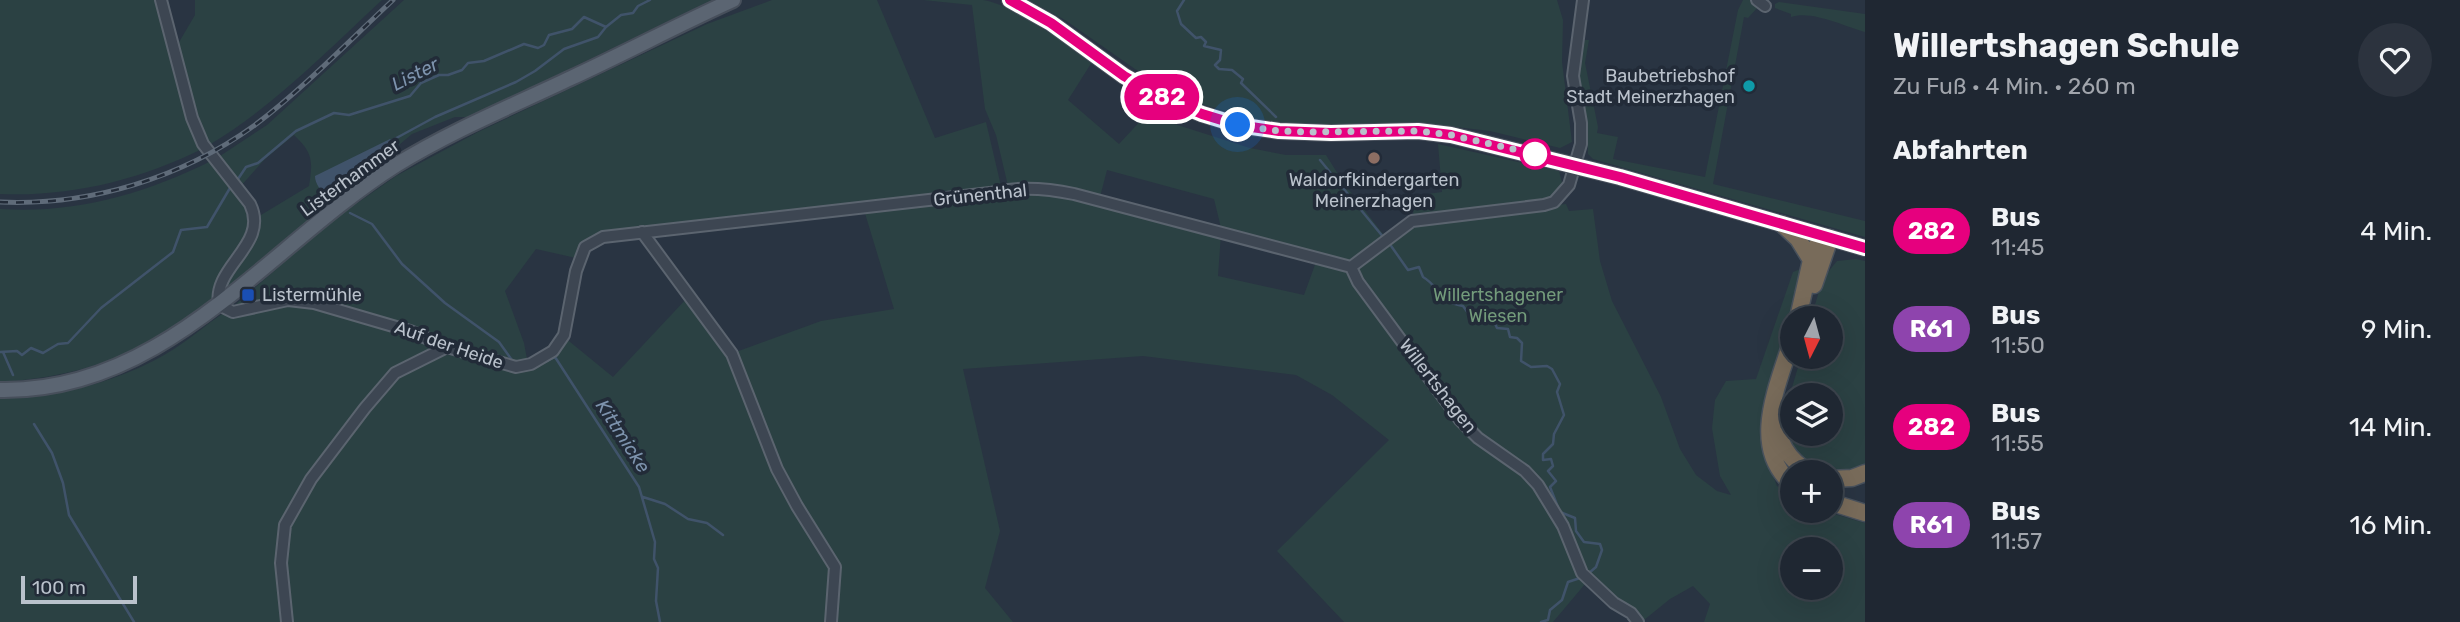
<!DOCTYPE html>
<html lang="de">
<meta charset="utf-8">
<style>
:root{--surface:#1f2732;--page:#2c333e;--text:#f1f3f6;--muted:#a1a5ac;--line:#3c444d}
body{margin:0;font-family:Rubik,sans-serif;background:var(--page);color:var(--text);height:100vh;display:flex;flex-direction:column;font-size:26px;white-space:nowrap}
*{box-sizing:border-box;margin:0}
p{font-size:23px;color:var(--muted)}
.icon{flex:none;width:38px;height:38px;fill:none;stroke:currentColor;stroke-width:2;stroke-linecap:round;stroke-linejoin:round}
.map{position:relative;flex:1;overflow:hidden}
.drawer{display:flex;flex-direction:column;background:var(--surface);width:595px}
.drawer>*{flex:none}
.badge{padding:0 14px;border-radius:23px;font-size:24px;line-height:46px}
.needle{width:46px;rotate:186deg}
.buttons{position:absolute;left:1780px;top:306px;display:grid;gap:14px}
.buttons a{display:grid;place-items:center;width:63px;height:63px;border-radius:50%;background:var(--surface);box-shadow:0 7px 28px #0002,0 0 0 2px var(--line);font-size:35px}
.scale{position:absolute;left:21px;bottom:18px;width:116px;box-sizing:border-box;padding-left:7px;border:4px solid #bac2cc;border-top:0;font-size:19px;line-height:24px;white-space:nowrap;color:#bac2cc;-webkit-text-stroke:5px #222b38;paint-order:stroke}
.you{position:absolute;width:35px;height:35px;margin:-18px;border:5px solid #fff;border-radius:50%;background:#1a73e8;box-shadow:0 0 0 10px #1a73e833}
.map>.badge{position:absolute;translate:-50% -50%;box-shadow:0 0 0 4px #fff}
h2{padding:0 28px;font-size:26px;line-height:63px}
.round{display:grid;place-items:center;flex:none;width:74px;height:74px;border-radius:37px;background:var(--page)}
.headline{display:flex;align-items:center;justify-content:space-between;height:119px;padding:0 28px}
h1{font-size:33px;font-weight:700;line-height:52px}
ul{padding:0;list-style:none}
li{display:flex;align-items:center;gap:21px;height:98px;padding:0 28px}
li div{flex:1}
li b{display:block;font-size:26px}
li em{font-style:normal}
li .badge{min-width:77px;font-weight:700;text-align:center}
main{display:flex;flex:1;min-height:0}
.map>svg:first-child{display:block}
.green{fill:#2b4143;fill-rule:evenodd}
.water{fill:#40536a}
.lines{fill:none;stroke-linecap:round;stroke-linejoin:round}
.stream{stroke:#40536a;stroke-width:2.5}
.minor-casing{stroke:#5b646f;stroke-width:14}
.major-casing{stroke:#474f5b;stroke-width:18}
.highway-casing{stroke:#48515c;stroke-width:19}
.minor{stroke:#3d4652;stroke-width:10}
.major{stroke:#5b6572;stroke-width:14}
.highway{stroke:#786b5a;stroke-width:16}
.rail-casing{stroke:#5f6b79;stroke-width:5}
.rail{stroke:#222b38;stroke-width:2.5;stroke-dasharray:8;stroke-linecap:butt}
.line-casing{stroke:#fff;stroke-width:16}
.line{stroke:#e6007e;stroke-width:10}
.walk{stroke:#bac2cc;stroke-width:7;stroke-dasharray:0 12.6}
.culture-dot{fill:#0f9aa8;stroke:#222b38;stroke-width:2.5}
.stop-dot{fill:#fff;stroke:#e6007e;stroke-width:3.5}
.education-dot{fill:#8d6e63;stroke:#222b38;stroke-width:2.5}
.transit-dot{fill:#1a4fb4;stroke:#222b38;stroke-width:2.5}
.labels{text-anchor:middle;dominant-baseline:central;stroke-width:7;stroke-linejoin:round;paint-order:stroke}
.poi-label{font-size:18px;fill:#bac2cc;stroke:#222b38;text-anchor:end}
.street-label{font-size:18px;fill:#bac2cc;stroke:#222b38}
.park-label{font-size:18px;fill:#739b7b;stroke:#222b38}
.water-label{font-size:19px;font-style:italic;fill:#7d93ad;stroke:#222b38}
</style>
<main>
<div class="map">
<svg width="1865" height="622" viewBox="0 0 1865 622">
<rect width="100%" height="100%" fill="#293442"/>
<path class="green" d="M0,0h159l43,149c-63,31 -131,48 -202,45z
M195,0h187c-56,52 -108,106 -173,145l-13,-26 -21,-70 20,-34z
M404,0h308l-242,117h-15l-43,17 -185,156 -1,-11 27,-42 8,-22 48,-29c4,-25 4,-33 -15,-51l-29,24 -25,28 -23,-29 50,-33z
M772,0h105l58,138 51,-16 15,64 -400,49 -25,23 -40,-9 -31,42 19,52 3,16 -19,4 -190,-61 -77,6 -5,-4 97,-84 63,-44 82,-44 229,-108z
M923,0c19,0 41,0 60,0 32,5 82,44 109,62l-24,38 51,44 27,-29 104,33 36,7h40l17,27 43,56 -36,26 -128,-32 -8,-33 -107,-29 -7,27 -52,-13 -40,2 -12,-51 -11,-26 -13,-104z
M1028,0h529l6,20 -1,42 10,80 -12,6 -70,-17 -60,-7 -125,1 -50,-5 -57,-17 -63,-34 -70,-49z
M1743,0h7l8,7 -10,11 -4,-1 -31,167 152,37v16l-272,-78 -5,-5 -1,-30 -8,-51 4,-31 2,-2h4l-4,23 13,64 -1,6 21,4 -5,22 92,18 33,-167z
M1779,2l86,12v18c-22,-6 -53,-22 -74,-15v-3l-16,-6v-4z
M1438,144l121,27 4,15 -6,7 -11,7 -132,18 -3,-22 31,-4z
M211,161l37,45 4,15 -13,33 -24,30 -2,15 -3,4c-20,12 -39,26 -60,38 -44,26 -99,38 -150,41v-173c74,5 145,-15 211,-48z
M1045,192l176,42 -3,42 86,19 12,-33 31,9 110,148 69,51 -65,-55 -105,-148 50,-41 15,-5 145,-17 3,7 24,-2 7,52 12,40 49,96 19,52 16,26 21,16 14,4 -11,-19 -8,-48 3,-28 11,-19 30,-2 37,-107 10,-4 -4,23 -36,122 -2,31 16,42 15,8v17h32l41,12v99h-161l6,-18 -17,-18 -23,13 -26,21 -53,-43 -38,45h-209l-67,-71 112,-111 -57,-45 -36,-20 -153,-19 -180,13 37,162 -15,57 28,34h-179l3,-39 -57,-115 -47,-115 88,-32 73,-12 -30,-99zM1792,550h38v38h-38z
M1856,259l9,2v206l-5,3 -38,2 -8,-2 -22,-18 -9,-34 18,-61h29v-39h-19l12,-40 14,-17zM1792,396h38v38h-38z
M688,297l42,57 44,115 57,98 -2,55h-540l-4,-58 2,-39 79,-116 33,-34 21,-13 27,-7 17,1 40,13 12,1 48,-33 49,40z
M290,304c46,6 96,20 139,40v7l-35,19 -113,155 5,97h-286v-224c59,-1 124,-17 174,-49 17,-11 32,-24 48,-35l10,1z"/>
<path class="water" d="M390,139l2,3 -65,54c-6,-5 -12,-12 -12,-20z"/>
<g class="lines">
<path class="stream" d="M1184,0l-7,11 4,13 15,14 5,-1 5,5 -2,4 17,4 -1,10 -5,5 4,4 13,1 11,9 -2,4 35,34
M389,142l46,-25 81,-35 19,-11 29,-22 34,-12 8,-10
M1320,160l64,78
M236,182l10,-15 12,-4 38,-32 38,-18 15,2 61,-19 11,-13 18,-8h9l14,-5 6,-7 16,-2 40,-17 14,4 6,-3 5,-10 23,-6 12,-12 22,10 15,-12 12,-2 5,-7 12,-6
M328,191l6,9
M350,213l22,11 30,40 43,39 54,39 15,21
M1389,243l19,27 11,-3 4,10c16,9 17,26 40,29l8,11 5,-7 7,7h9l5,11 11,1 2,8 7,1 5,5 -1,18 10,6 16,-1 5,3 8,15 -3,8 7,23 -10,19 -1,10 -10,10v6l8,-1 2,7 -5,5 8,10 -6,6 10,25 15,6 1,13 8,11 16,2 2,6 -6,17 -7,6
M0,352l17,-1 5,4 9,-7 12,5 15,-9 10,-1 33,-35 72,-56 8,-22 26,-3 23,-39
M3,352l10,23
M545,362l10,-5 84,130 16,55 -1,17 4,9 -2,33 4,21
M34,424l18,29 11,30 6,32 65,107
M643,497l22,7 23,15 19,4 16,12
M1541,622l7,-2 2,-10 12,-10 6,-18 12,-4"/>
<g class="minor-casing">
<path id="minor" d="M161,0l31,118 11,26 47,60c20,41 -38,62 -31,101l14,7 55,-12 26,3 96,28 37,16 69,20 15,-3 22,-13 11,-16 12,-64 9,-24 18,-10 387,-44c28,-7 56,-5 84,1l277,73
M1757,0l8,6
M642,232l90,122 45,115 20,37 38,61 -4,55
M1351,267l7,15 102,138 18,18 47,33 13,14 25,41 19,47 32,30 17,10 7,9
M1351,267l61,-46 132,-16 10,-3 15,-17 12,-41v-21l-8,-47 10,-76
M287,622l-6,-59 4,-38 26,-46 54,-71 30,-35 52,-26"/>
</g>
<g class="major-casing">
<path id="major" d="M1010,0l41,23 73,53 37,21 41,17 36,11 41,6 51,2 88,-2 33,4 169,42 245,71
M0,390c166,3 268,-144 396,-225 55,-34 116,-59 175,-87 54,-25 107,-53 162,-78"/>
</g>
<g class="highway-casing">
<path id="highway" d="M1782,224l16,15 13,21
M1814,285l16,-47
M1798,318l13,-58 6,-15 13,-7
M1792,339c-13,45 -44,107 0,145
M1777,417c0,25 11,42 32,55
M1830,479l22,-1 13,-5
M1830,502l35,11"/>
</g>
<use href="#minor" class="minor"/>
<use href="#major" class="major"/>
<use href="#highway" class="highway"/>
<g class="rail-casing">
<path id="rail" d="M0,202c90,4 182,-24 255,-77 49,-37 93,-83 138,-125"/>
</g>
<use href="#rail" class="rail"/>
</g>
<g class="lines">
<g class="line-casing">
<path id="line" d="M1010,0l41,23 73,53 37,21 41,17 36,11 41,6 52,2 87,-2 33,4 169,42 245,71"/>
</g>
<use href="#line" class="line"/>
<path class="walk" d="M1238,125l41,6 26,1 113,-1 33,4 84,19"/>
</g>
<circle class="culture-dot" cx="1749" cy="86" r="7"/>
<circle class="stop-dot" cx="1535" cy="154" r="14"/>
<circle class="education-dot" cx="1374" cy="158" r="7"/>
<rect class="transit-dot" x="241" y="288" width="14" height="14" rx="3.5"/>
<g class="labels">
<g class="poi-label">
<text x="1735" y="76">Baubetriebshof<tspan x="1735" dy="21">Stadt Meinerzhagen</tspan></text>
<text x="1374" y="180" text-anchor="middle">Waldorfkindergarten<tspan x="1374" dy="21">Meinerzhagen</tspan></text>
<text x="262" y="295" text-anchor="start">Listermühle</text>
</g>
<g class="street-label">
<text transform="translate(350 178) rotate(-36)">Listerhammer</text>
<text transform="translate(980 195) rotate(-6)">Grünenthal</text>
<text transform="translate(449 345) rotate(19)">Auf der Heide</text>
<text transform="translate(1438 386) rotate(52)">Willertshagen</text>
</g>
<g class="park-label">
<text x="1498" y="295">Willertshagener<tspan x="1498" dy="21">Wiesen</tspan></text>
</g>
<g class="water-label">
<text transform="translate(415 74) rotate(-27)">Lister</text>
<text transform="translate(623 436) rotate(57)">Kittmicke</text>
</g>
</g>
</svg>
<div class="buttons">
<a><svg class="needle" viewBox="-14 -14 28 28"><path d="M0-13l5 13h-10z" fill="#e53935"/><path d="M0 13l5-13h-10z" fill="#a1a5ac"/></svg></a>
<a><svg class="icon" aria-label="layers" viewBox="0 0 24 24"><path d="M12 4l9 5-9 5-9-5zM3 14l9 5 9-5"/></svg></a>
<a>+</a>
<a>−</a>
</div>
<div class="scale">100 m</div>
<div class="you" style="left:1238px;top:125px"></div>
<b class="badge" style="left:1162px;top:97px;background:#e6007e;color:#fff">282</b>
</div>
<section class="drawer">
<div class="headline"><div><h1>Willertshagen Schule</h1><p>Zu Fuß · 4 Min. · 260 m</p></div><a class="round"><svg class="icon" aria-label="heart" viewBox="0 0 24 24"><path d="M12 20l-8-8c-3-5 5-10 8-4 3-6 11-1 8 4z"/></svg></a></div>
<h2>Abfahrten</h2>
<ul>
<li><span class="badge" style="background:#e6007e;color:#fff">282</span><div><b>Bus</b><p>11:45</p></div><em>4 Min.</em></li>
<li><span class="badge" style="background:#8e44ad;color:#fff">R61</span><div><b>Bus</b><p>11:50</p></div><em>9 Min.</em></li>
<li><span class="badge" style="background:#e6007e;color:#fff">282</span><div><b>Bus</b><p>11:55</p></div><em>14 Min.</em></li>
<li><span class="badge" style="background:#8e44ad;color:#fff">R61</span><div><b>Bus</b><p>11:57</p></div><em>16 Min.</em></li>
</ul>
</section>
</main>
